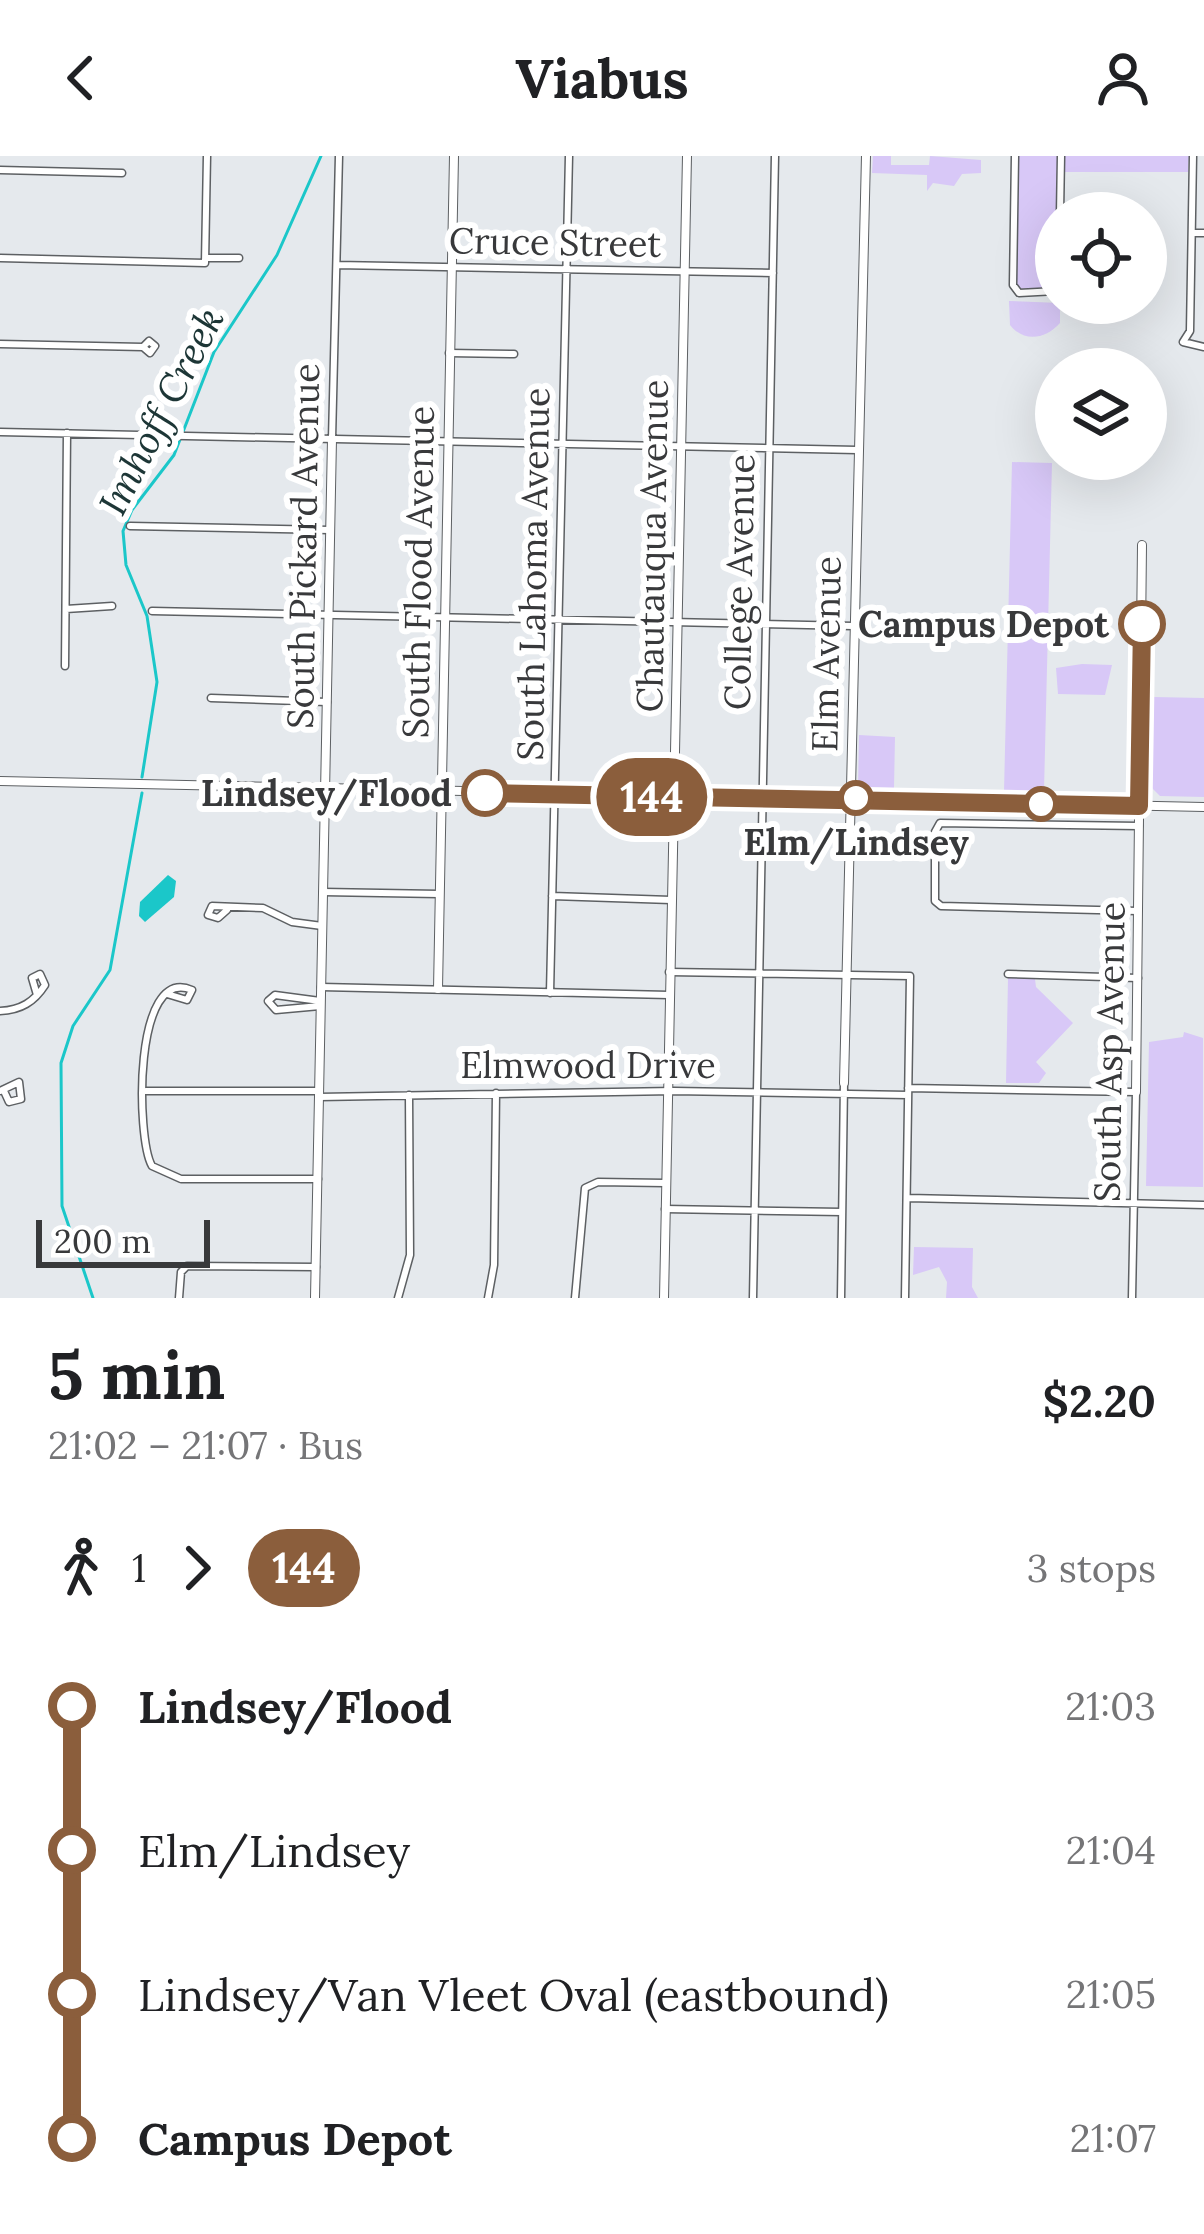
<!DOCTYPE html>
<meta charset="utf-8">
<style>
:root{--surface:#fff;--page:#f6f6f6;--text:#202124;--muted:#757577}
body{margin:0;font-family:Lora,serif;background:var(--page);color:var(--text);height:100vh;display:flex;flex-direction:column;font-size:45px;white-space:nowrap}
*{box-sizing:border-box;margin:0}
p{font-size:39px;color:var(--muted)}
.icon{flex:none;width:66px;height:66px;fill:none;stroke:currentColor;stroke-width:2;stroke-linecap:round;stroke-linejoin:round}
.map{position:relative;height:1142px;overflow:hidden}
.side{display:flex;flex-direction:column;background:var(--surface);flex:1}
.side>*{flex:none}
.badge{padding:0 24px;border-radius:39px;font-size:42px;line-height:78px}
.tools{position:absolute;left:1035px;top:36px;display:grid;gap:24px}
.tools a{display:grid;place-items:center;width:132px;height:132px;border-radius:50%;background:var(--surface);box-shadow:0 12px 48px #0002;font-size:60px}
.scale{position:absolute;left:36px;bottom:30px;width:174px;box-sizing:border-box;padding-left:12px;border:6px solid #38393b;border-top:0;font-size:33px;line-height:42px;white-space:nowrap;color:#38393b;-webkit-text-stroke:9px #fff;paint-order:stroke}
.map>.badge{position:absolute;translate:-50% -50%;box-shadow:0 0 0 6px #fff}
.legs{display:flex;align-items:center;gap:18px;height:132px;padding:0 48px;font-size:39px}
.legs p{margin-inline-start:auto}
.overview{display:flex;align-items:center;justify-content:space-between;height:204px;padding:0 48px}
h1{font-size:66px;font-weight:700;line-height:90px}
ul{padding:0 48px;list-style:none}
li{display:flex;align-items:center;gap:42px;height:144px;font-size:45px}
li i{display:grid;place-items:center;width:18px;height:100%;margin:0 15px;background:currentColor}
li i::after{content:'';width:30px;height:30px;margin:-15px;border:9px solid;border-radius:50%;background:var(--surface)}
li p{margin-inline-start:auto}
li:first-child i{background:linear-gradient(#0000 50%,currentColor 0)}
li:last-child i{background:linear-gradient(currentColor 50%,#0000 0)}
header{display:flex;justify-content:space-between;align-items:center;height:156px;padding:0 48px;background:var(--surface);font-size:54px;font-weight:700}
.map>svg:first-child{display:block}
.green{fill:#d8c8f7}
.water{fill:#1bc7c9}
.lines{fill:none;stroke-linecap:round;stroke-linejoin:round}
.stream{stroke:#1bc7c9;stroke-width:3}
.minor-casing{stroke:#5d6063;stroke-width:9}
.tertiary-casing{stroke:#5d6063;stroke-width:10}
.minor{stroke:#fff;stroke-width:6}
.tertiary{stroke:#fff;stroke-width:8}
.line-1-casing{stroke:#fff;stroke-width:27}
.line-1{stroke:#8b5e3c;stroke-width:18}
.stop-1-dot{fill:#fff;stroke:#8b5e3c;stroke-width:6}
.labels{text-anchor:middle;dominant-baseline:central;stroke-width:12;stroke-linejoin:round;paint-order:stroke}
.street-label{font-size:36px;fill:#38393b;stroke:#fff}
.stop-label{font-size:36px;font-weight:bold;fill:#38393b;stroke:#fff;text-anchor:end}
.water-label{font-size:39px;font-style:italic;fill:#1d3636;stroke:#fff}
</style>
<header><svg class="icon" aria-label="back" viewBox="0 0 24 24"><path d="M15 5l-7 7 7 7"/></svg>Viabus<svg class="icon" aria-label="person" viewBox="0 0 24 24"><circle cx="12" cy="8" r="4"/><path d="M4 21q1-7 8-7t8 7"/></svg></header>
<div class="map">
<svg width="1204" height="1142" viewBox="0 0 1204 1142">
<rect width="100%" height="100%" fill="#e5e9ed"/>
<path class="green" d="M891,0v9h38l1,-9 51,4v13l-19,1 -8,12 -21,-3 -6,8v-16l-55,-2 1,-17z
M1015,0h46l-5,135h-41z
M1065,0h124l-1,16h-123z
M1009,145l51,2v20c-14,16 -36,20 -50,2z
M1012,306l40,1 -8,328h-40z
M1082,508l30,1 -7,30 -47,-1 -2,-26z
M1154,541l50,1v99l-44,-1 -10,-10z
M859,579l36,2 -1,51 -36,-1z
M1008,822l27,1 1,8 37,36 -37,39 10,11 -7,10h-33z
M1184,876l19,6v149l-57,-1 3,-144 34,-5z
M914,1091l59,1 -1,39 6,11h-32l1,-16 -8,-15 -26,8z"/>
<path class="water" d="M168,719l8,6 -2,16 -29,25 -6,-6 1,-14z"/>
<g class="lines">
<path class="stream" d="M142,621l15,-95 -10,-66 -21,-51 -3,-34 9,-21 42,-55 40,-103 63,-97 44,-99
M93,1142l-31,-92 -1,-143 12,-37 37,-56 32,-177"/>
<g class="minor-casing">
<path id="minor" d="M1015,0l-2,129 6,8 37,-2
M1193,0l-3,175 -7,11 21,5
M0,14l122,3
M1060,57l1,-57
M1192,77h12
M0,102l205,5 2,-107
M205,102h34
M337,109l436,8
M149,185l6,5 -5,7 -7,-6z
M0,188l143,3
M449,197l65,1
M0,276l857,18
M332,283l7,-283
M130,370l200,4
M66,453l46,-3
M152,455l701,15
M65,510l2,-233
M211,542l116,4
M323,736l116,2
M552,740l119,4
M227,754l-9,8 -10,-3 4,-9 51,2 29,14 30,4
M1138,755l-197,-5 -6,-5v-69l5,-9 199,3
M669,816l241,4 -5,322
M1008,818l130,4
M321,831l348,8
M550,837l19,-837
M167,838l20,6 5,-10c-59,-26 -56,148 -40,176l29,13h137
M320,850l-44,4 -8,-9 7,-6 45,6
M0,855c21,-1 34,-9 45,-26l-5,-11 -8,4 5,17
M908,932l228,4 -4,206
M0,935l19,-9 2,17 -12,3 -5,-11
M146,935h173
M319,941l355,-6 234,4
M908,1042l296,7
M665,1053l177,3
M179,1142l2,-26 6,-6 129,1
M398,1142l12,-43 -1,-160
M488,1142l6,-33 2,-172
M575,1142l10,-110 13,-6 67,1
M753,1142l22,-1142
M841,1142l3,-215"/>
</g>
<g class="tertiary-casing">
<path id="tertiary" d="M0,625l1204,26
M438,833l16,-833
M844,927l22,-927
M1136,936l6,-547
M315,1142l17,-859
M664,1142l23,-1142"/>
</g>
<use href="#minor" class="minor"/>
<use href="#tertiary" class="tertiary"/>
</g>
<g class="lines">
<g class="line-1-casing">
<path id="line-1" d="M485,637l654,13 3,-182"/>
</g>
<use href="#line-1" class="line-1"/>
</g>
<g class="stop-1-dot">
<circle cx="1142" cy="468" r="21"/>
<circle cx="485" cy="637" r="21"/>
<circle cx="856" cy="642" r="15"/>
<circle cx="1041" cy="648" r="15"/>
</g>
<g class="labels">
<g class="street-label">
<text transform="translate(555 86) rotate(1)">Cruce Street</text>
<text transform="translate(303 390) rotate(-89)">South Pickard Avenue</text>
<text transform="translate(652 390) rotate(-89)">Chautauqua Avenue</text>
<text transform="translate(418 416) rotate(-89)">South Flood Avenue</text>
<text transform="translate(533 418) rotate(-89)">South Lahoma Avenue</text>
<text transform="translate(739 426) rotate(-89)">College Avenue</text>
<text transform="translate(826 498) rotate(-89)">Elm Avenue</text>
<text transform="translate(1109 896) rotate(-89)">South Asp Avenue</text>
<text x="588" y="909">Elmwood Drive</text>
</g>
<g class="stop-label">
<text x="1109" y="468">Campus Depot</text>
<text x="452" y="637">Lindsey/Flood</text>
<text x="856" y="686" text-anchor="middle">Elm/Lindsey</text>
</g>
<g class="water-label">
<text transform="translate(161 255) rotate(-63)">Imhoff Creek</text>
</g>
</g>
</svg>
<div class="tools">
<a><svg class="icon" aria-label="locate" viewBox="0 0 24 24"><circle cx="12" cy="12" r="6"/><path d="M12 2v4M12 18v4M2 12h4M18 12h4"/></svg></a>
<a><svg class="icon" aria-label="layers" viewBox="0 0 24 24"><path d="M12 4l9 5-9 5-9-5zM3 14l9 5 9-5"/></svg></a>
</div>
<div class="scale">200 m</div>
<b class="badge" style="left:652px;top:641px;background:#8b5e3c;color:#fff">144</b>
</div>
<section class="side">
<div class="overview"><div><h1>5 min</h1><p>21:02 – 21:07 · Bus</p></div><b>$2.20</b></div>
<div class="legs"><svg class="icon" aria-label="walk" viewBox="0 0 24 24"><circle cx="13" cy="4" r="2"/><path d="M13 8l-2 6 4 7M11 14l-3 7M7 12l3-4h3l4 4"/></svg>1<svg class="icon" aria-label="forward" viewBox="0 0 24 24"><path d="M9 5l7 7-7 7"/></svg><b class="badge" style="background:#8b5e3c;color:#fff">144</b><p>3 stops</p></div>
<ul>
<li><i style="color:#8b5e3c"></i><b>Lindsey/Flood</b><p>21:03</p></li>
<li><i style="color:#8b5e3c"></i><span>Elm/Lindsey</span><p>21:04</p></li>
<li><i style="color:#8b5e3c"></i><span>Lindsey/Van Vleet Oval (eastbound)</span><p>21:05</p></li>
<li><i style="color:#8b5e3c"></i><b>Campus Depot</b><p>21:07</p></li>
</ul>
</section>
